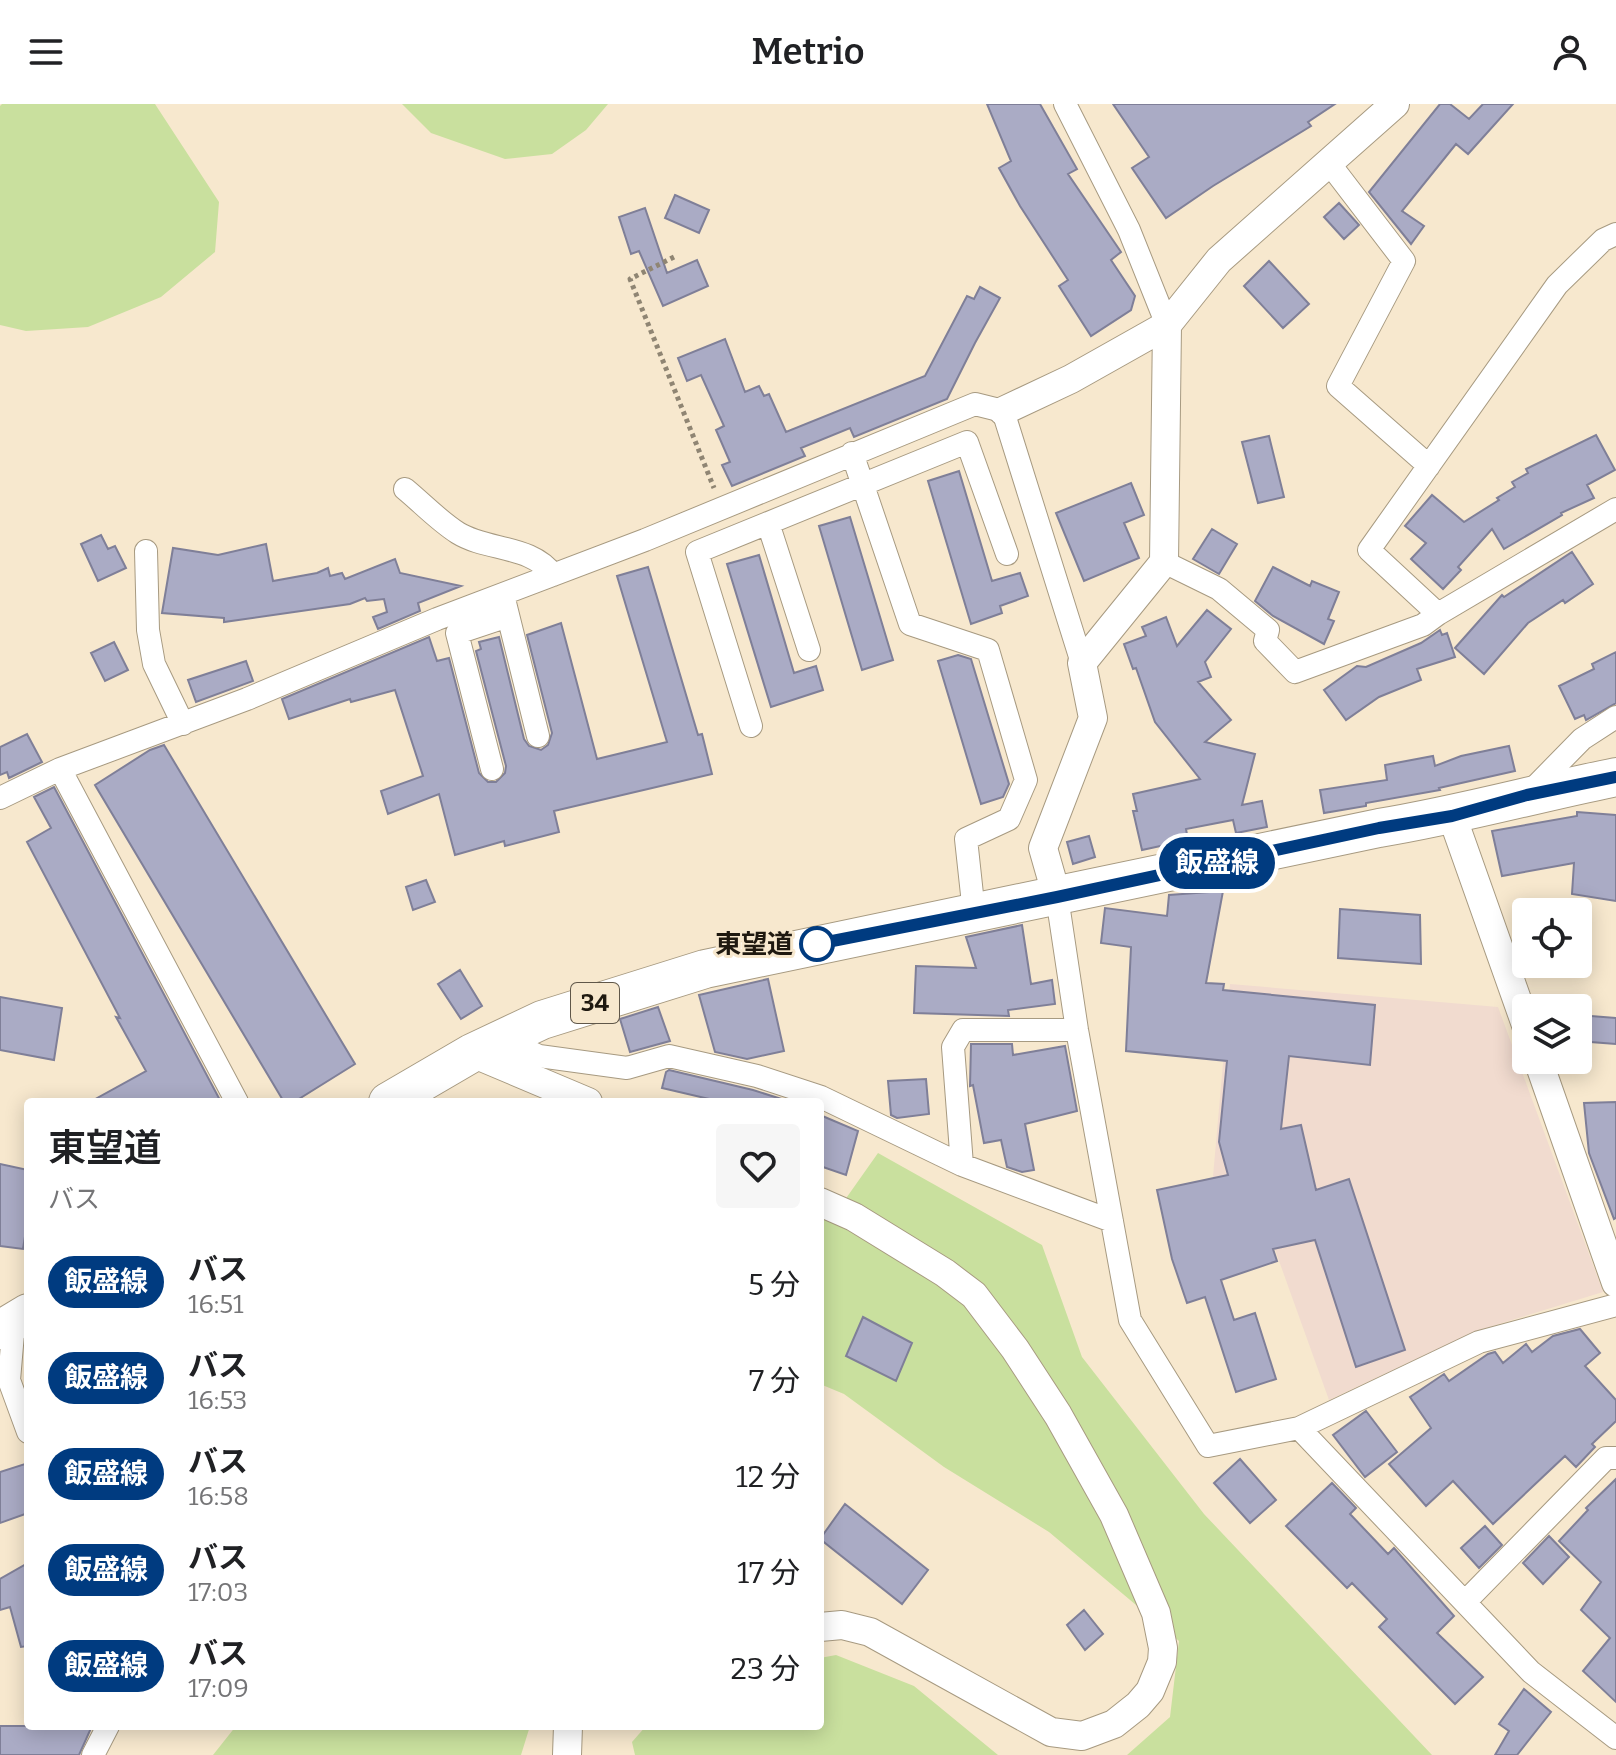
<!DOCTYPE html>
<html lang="ja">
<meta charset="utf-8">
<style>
:root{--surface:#fff;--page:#f6f6f6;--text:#202124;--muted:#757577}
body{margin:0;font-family:Bitter,"Noto Sans JP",serif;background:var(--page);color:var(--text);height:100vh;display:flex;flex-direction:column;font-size:30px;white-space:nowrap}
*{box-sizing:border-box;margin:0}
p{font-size:26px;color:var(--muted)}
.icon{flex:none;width:44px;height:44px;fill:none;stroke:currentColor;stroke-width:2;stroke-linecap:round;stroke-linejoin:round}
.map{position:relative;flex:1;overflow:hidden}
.drawer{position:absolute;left:24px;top:994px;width:800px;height:632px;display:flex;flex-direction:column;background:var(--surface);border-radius:8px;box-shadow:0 4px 20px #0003}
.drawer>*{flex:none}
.badge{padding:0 16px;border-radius:26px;font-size:28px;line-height:52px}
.fabs{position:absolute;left:1512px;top:794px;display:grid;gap:16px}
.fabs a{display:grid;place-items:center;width:80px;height:80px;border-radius:8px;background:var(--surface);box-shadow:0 4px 20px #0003;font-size:40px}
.map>.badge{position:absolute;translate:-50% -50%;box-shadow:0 0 0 4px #fff}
.round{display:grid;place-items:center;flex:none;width:84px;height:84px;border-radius:8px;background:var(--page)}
.summary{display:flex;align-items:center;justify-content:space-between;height:136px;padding:0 24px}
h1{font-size:38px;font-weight:600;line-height:60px}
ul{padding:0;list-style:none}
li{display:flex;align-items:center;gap:24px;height:96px;padding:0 24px}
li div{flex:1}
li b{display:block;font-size:30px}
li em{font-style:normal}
li .badge{min-width:88px;font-weight:700;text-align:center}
header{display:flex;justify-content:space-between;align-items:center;height:104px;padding:0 24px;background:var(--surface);font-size:36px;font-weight:600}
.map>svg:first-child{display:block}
.education{fill:#f1dbcf}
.green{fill:#c9e09e}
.building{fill:#aaabc5;stroke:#7f7f98;stroke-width:2}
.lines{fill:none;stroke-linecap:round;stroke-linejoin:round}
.minor-casing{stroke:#a79a81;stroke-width:24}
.tertiary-casing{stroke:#a79a81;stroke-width:30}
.trunk-casing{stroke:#a79a81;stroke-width:40}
.path{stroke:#8f8573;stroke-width:5;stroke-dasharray:4 4;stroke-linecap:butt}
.minor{stroke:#fff;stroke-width:22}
.tertiary{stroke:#fff;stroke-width:28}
.trunk{stroke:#fff;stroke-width:38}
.line-casing{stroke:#fff;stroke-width:18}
.line{stroke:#003b80;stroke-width:12}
.stop-dot{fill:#fff;stroke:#003b80;stroke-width:4}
.labels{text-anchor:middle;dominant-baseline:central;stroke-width:6;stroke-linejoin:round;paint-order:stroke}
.shield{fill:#f7e8ce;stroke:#605749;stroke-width:2}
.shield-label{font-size:24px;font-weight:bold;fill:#1f1910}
.stop-label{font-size:26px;font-weight:bold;fill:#1f1910;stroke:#f7e8ce;text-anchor:end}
</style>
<header><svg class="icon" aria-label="menu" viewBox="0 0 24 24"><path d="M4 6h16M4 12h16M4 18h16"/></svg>Metrio<svg class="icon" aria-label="person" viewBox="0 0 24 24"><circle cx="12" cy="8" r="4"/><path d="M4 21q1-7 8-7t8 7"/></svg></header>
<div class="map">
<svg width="1616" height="1651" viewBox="0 0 1616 1651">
<rect width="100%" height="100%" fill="#f7e8ce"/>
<path class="education" d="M1230,880l268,23 105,285 -127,39 -147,69 -69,-192 -51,14z"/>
<path class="green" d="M2,0h153l64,98 -4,50 -54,45 -73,30 -62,4 -26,-6v-219z
M402,0h206l-22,26 -34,24 -47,5 -74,-26z
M878,1049l164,92 40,112 122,157 228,241h-305l43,-38 9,-76 -130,-109 -105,-65 -100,-73 -24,-10v-188l22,8z
M836,1551l78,31 84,69h-363l-3,-13 14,-16h174v-68z
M236,1622h294l-9,29h-308z"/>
<path class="building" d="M987,0h53l37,65 -9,5 53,78 -10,8 24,36 -4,14 -40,26 -32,-50 9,-6 -48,-74 -21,-38 12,-7z
M1113,0h222l-27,18 3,4 -98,60 -47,32 -34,-50 17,-11z
M1440,0h10l19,15 14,-15h30l-45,50 -12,-10 -54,67 22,15 -13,18 -42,-52z
M675,91l34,15 -10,23 -34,-15z
M1339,99l20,22 -15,14 -20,-22z
M645,104l22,65 30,-13 11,26 -45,20 -24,-55 -8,3 -12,-37z
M1269,157l40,43 -26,24 -39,-42z
M980,183l20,11 -25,45 -28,56 -93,38 -4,-9 -49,20 4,8 -73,30 -10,-21 8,-3 -14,-32 8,-4 -23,-51 -14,6 -9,-23 47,-19 20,53 14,-6 5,10 5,-2 17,38 139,-56 42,-80 7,3z
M1596,331l19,35 -28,15 7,13 -33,15 1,2 -58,34 -12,-20 -34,38 3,3 -18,19 -32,-30 15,-16 -21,-17 27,-31 32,27 35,-22 -2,-2 18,-11 -3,-5 16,-9 -2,-4z
M1269,332l15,61 -26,6 -16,-61z
M959,367l33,110 28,-8 8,23 -28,10 2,7 -31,11 -43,-143z
M1131,379l13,32 -20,8 15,35 -55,23 -28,-68z
M850,413l43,143 -31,10 -43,-144z
M1212,425l25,15 -18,30 -26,-15z
M101,431l7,14 7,-3 11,22 -28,13 -17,-37z
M266,440l7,37 44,-8 11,-5 2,8 12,-3 3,6 50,-20 5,14 61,13 -43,17 2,8 -42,18 -5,-12 14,-5 -3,-13 -17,2 -2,-3 -15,6 -126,18v-4l-62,-5 11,-65 45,7z
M1572,448l21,32 -28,19 -2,-3 -35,23 -44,51 -29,-26 47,-53 2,2z
M759,451l35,118 22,-7 7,24 -52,17 -44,-143z
M648,463l50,168 4,-1 10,40 -158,37 5,21 -54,14 -1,-5 -49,14 -16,-61 -51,20 -7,-23 42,-15 -28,-86 -44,12 -1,-3 -61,20 -7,-20 147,-62 8,24 12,-3 30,115 9,9h8l9,-9 1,-7 -30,-115 5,-2 -2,-7 20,-5 25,102 5,7 12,4 7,-5 4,-12 -25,-98 34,-12 36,136 70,-17 -50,-166z
M1273,463l37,19 2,-5 27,11 -11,27 6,2 -10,23 -51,-28 -18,-15z
M1207,506l24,19 -26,33 6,15 -13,5 33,38 -26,22 50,12 -13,51 20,-4 5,26 -31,6 -3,-13 -47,9 2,11 -46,10 -9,-39h4l-4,-17 67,-15 -45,-57 -19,-54 -3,1 -9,-25 22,-8 -4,-9 24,-10 11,29z
M1440,526l2,5 5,-2 8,24 -38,12 4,11 -42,17 -33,23 -22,-30 33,-24 9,1 55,-24z
M114,538l14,28 -23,11 -14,-28z
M1616,548v51l-30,17 -2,-5 -9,4 -16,-33 35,-17 -2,-5z
M958,551l13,4 38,125 -6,13 -22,7 -43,-143z
M246,557l7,20 -57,21 -8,-22z
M27,630l15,28 -33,16 -2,-6 -7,3v-28z
M164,641l191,319 -61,38h-10l-189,-317 55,-35z
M1509,642l6,25 -76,17 1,2 -74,13v3l-42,7 -4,-23 67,-10 -2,-15 48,-9 2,10 26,-10z
M54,683l167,315h-131l56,-31 -30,-54 4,1 -93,-176 24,-14 -17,-31z
M1577,708l39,3v86l-44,-7 2,-31 -72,13 -10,-45 85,-15z
M1089,732l6,21 -22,7 -6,-22z
M426,776l9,22 -22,8 -7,-23z
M1223,787l-17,92 18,1 -1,6 152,15 -5,60 -81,-9 -8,73 20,-4 15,65 33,-11 56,171 -49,17 -41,-127 -42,9 4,12 -56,19 13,40 21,-7 21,66 -40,13 -31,-95 -18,6 -15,-44 -15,-69 71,-15 -9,-33 8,-81 -101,-10 5,-104 -30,-4 4,-35 62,8 2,-21z
M1340,805l80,6 1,49 -83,-6z
M1022,821l9,59 21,-4 3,24 -47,6 1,6 -95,-3 2,-47 60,2 -10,-31z
M460,866l22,36 -21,13 -23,-35z
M768,875l16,72 -37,8 -32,-7 -16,-57z
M0,893l62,11 -8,52 -54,-10z
M658,903l12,34 -40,11 -10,-33z
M1578,911l38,3v26l-38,-3z
M971,940h41l1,11 52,-9 12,65 -52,13 9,46 -12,2 -15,-5 -6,-27 -17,3 -11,-58 -3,1z
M669,966l84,20 38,12h-69l-60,-14 4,-16z
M926,975l3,35 -32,4 -6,-3 -3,-34z
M1616,998v116l-2,1 -25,-66 -5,-50z
M820,1011l38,16 -12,44 -26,-9z
M0,1060l28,6v48l-5,31 -23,-3z
M863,1213l49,26 -16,38 -50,-25z
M1580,1225l20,24 -15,13 31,34v21l-24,23 3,3 -19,20 -11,-11 -72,68 -40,-43 -27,25 -37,-42 42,-36 -21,-31 34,-23 5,7 39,-27 7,-2 8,11 23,-19 6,8 21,-16z
M1366,1307l31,41 -32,25 -32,-42z
M1240,1355l36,41 -26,23 -36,-40z
M28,1359v50l-28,10v-51z
M1616,1375v223l-33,-31 27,-33 -29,-28 20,-28 -42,-41 29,-31 -2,-2z
M1332,1379l24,25 -6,6 38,40 6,-6 60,68 -17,17 46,44 -28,27 -76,-77 8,-8 -35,-36 -5,5 -61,-62z
M845,1400l83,66 -26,34 -82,-65z
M1485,1422l17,19 -23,23 -18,-20z
M1549,1432l20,21 -26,27 -20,-21z
M28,1459v83l-7,1 -11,-40 -10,3v-31z
M1084,1506l19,24 -18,16 -18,-25z
M1524,1585l27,23 -34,43h-22l14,-24 -10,-7z
M0,1622h92l-13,29h-79z"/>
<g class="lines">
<g class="minor-casing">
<path id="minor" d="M1065,0l64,126 38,95
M1329,59l75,98 -66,125 91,80
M1616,130l-13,6 -46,45 -188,265 69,64 178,-105
M852,349l58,171 78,26 38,130 -17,39 -43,20 8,74
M405,385c17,14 34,32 53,44 29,18 74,12 95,42
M768,419l41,127
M146,447l2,79 6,34 29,60
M1164,458l55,27 49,41 -3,11 30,31 128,-47 15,-11
M505,499l33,133
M751,622l-54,-174 270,-110 40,112
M60,665l177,333
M492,665l-35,-136 51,-17
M1530,688l52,-53 34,-22
M0,694l60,-29 187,-70 190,-80 208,-79 330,-136 28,7 79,252
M1057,793l20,133 53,290 78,126 91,-18 180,-86 137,-37
M503,935l36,17 88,12 42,-12 88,20 64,21 141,68 150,56
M962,1061l-9,-118 10,-17h114
M14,1218l-5,58 19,52
M1299,1324l232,244 85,66
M1465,1498l141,-144h10
M93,1651l15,-29"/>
</g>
<g class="tertiary-casing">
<path id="tertiary" d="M1003,307l68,-32 96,-54 52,-65 176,-156
M1452,712l74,209
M1057,793l-14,-49 50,-130 -11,-55 82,-101 3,-237
M472,949l116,49
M1538,956l78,223
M820,1098l34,15 91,56 29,22 41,54 43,66 56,100 42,98 7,35 -1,14 -12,29 -12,14 -24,19 -32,12 -31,-4 -181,-100 -28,-7 -22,2
M567,1651l1,-29"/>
</g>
<g class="trunk-casing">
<path id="trunk" d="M388,998l84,-49 70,-33 163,-51 674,-141c80,-13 158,-35 237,-51
M0,1226l28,-17"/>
</g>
<path class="path" d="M674,153l-44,22 84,209"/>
<use href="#minor" class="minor"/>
<use href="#tertiary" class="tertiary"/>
<use href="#trunk" class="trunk"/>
</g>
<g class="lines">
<g class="line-casing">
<path id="line" d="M817,840l240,-47 322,-69 73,-12 75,-21 89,-18"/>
</g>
<use href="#line" class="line"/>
</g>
<circle class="stop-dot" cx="817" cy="840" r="16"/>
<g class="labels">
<rect class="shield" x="571" y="879" width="48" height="40" rx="6"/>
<g class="shield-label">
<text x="595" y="899">34</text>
</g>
<g class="stop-label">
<text x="793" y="840">東望道</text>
</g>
</g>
</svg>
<div class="fabs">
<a><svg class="icon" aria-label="locate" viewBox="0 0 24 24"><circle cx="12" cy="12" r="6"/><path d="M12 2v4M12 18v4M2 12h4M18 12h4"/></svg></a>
<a><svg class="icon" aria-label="layers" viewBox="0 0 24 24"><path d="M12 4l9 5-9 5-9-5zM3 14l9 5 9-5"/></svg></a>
</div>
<b class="badge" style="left:1217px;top:759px;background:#003b80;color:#fff">飯盛線</b>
<section class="drawer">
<div class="summary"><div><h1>東望道</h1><p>バス</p></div><a class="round"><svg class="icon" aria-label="heart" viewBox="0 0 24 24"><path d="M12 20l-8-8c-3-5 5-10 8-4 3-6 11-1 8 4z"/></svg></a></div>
<ul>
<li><span class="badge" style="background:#003b80;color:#fff">飯盛線</span><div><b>バス</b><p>16:51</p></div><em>5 分</em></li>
<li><span class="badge" style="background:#003b80;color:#fff">飯盛線</span><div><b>バス</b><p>16:53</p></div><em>7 分</em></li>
<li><span class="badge" style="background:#003b80;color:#fff">飯盛線</span><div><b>バス</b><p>16:58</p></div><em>12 分</em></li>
<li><span class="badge" style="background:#003b80;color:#fff">飯盛線</span><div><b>バス</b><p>17:03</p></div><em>17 分</em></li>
<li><span class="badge" style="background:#003b80;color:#fff">飯盛線</span><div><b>バス</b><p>17:09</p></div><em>23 分</em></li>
</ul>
</section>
</div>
